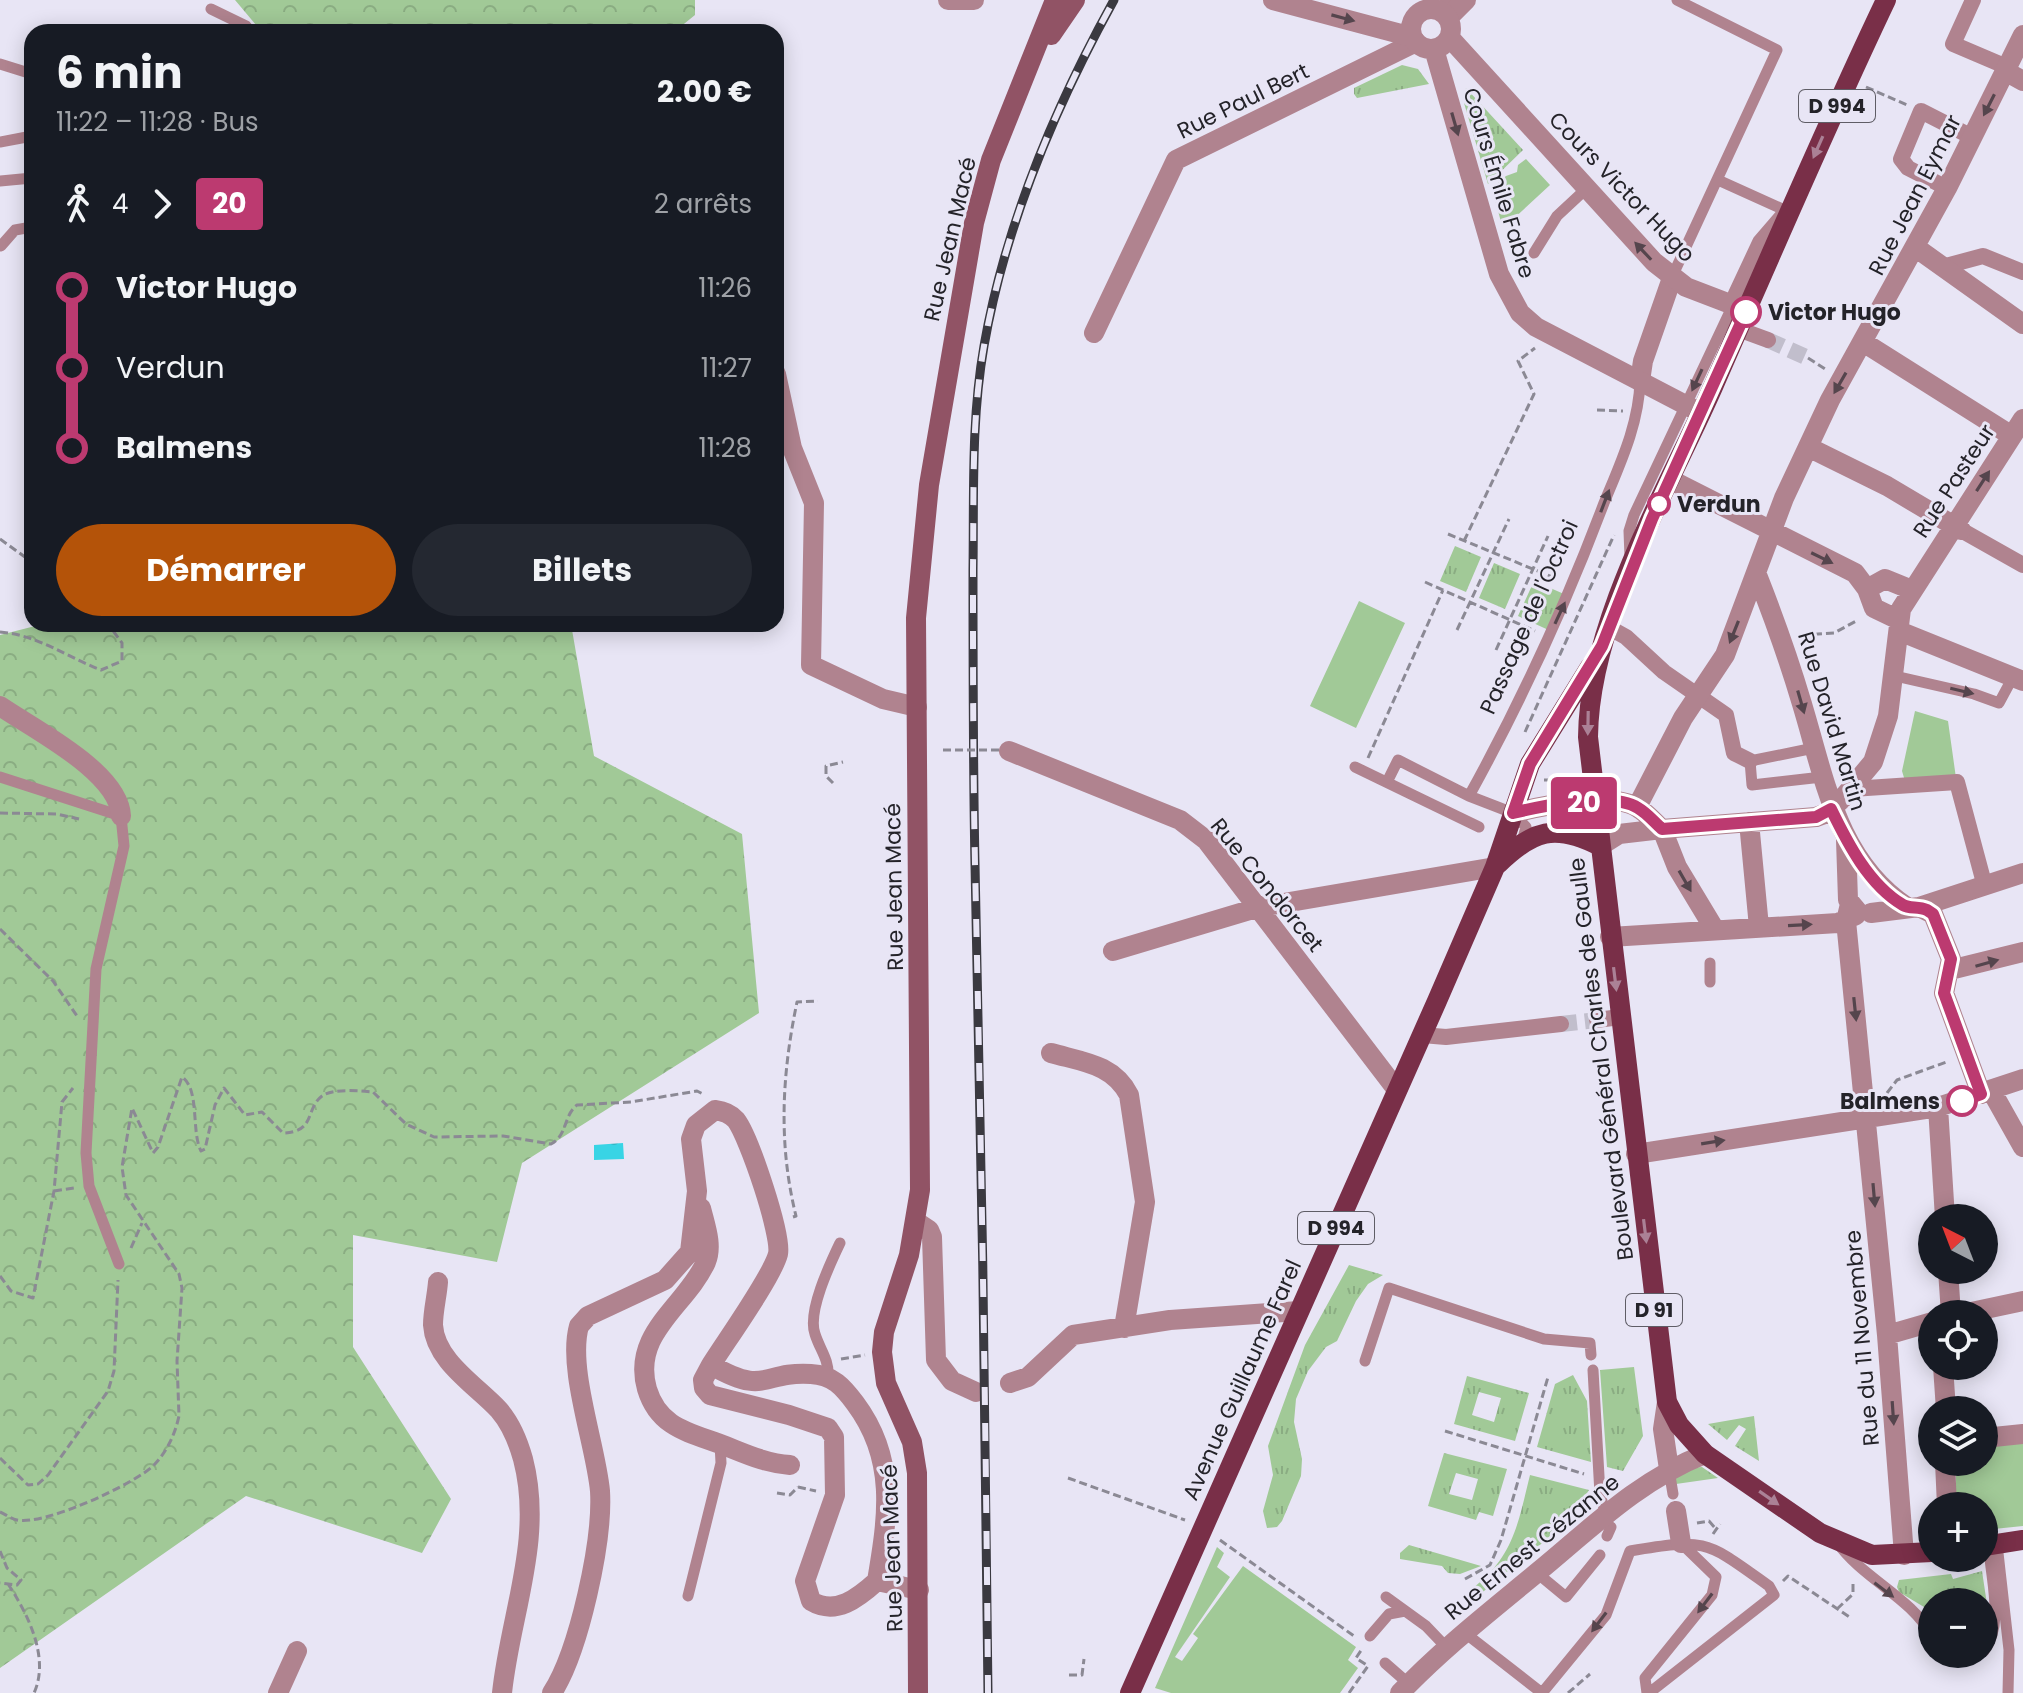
<!DOCTYPE html>
<html lang="fr">
<meta charset="utf-8">
<style>
:root{--surface:#171b24;--page:#242831;--text:#f1f3f6;--muted:#9ea1a6;--accent:#b45309}
body{margin:0;font-family:Poppins,sans-serif;background:var(--page);color:var(--text);height:100vh;display:flex;flex-direction:column;font-size:30px;white-space:nowrap}
*{box-sizing:border-box;margin:0}
p{font-size:26px;color:var(--muted)}
.icon{flex:none;width:44px;height:44px;fill:none;stroke:currentColor;stroke-width:2;stroke-linecap:round;stroke-linejoin:round}
.map{position:relative;flex:1;overflow:hidden}
.details{position:absolute;left:24px;top:24px;width:760px;height:608px;display:flex;flex-direction:column;background:var(--surface);border-radius:24px;box-shadow:0 4px 20px #0003}
.details>*{flex:none}
.badge{padding:0 16px;border-radius:6px;font-size:28px;line-height:52px}
.needle{width:52px;rotate:318deg}
.buttons{position:absolute;left:1918px;top:1204px;display:grid;gap:16px}
.buttons a{display:grid;place-items:center;width:80px;height:80px;border-radius:50%;background:var(--surface);box-shadow:0 4px 20px #0003;font-size:40px}
.map>.badge{position:absolute;translate:-50% -50%;box-shadow:0 0 0 4px #fff}
.legs{display:flex;align-items:center;gap:12px;height:88px;padding:0 32px;font-size:26px}
.legs p{margin-inline-start:auto}
.summary{display:flex;align-items:center;justify-content:space-between;height:136px;padding:0 32px}
h1{font-size:44px;font-weight:700;line-height:60px}
.primary-button{display:flex;gap:16px;margin-top:auto;padding:16px 32px}
.primary-button a{flex:1;height:92px;border-radius:48px;background:var(--accent);color:#fff;font-size:32px;font-weight:700;line-height:92px;text-align:center}
.primary-button a+a{background:var(--page);color:var(--text)}
ul{padding:0 32px;list-style:none}
li{display:flex;align-items:center;gap:28px;height:80px;font-size:30px}
li i{display:grid;place-items:center;width:12px;height:100%;margin:0 10px;background:currentColor}
li i::after{content:'';width:20px;height:20px;margin:-10px;border:6px solid;border-radius:50%;background:var(--surface)}
li p{margin-inline-start:auto}
li:first-child i{background:linear-gradient(#0000 50%,currentColor 0)}
li:last-child i{background:linear-gradient(currentColor 50%,#0000 0)}
.map>svg:first-child{display:block}
.grass{fill:url(#grass-tufts);fill-rule:evenodd}
.forest{fill:url(#forest-crowns)}
.green{fill:#a1c997}
.water{fill:url(#water-ripples)}
.lines{fill:none;stroke-linecap:round;stroke-linejoin:round}
.pedestrian-tunnel{stroke:#c1becc;stroke-width:16;stroke-dasharray:16 8;stroke-linecap:butt}
.path{stroke:#8b8994;stroke-width:3;stroke-dasharray:8 4;stroke-linecap:butt}
.service{stroke:#b0838f;stroke-width:11}
.pedestrian{stroke:#b0838f;stroke-width:16}
.minor{stroke:#b0838f;stroke-width:20}
.tertiary{stroke:#b0838f;stroke-width:20}
.secondary{stroke:#915365;stroke-width:20}
.primary{stroke:#792f48;stroke-width:20}
.rail-casing{stroke:#3a3940;stroke-width:9}
.rail{stroke:#e8e5f5;stroke-width:6;stroke-dasharray:18;stroke-linecap:butt}
.path-bridge{stroke:#8b8994;stroke-width:3;stroke-dasharray:8 4;stroke-linecap:butt}
.oneway{fill:#55454d}
.oneway2{fill:#ab8196}
.line-1-casing{stroke:#fff;stroke-width:18}
.line-1{stroke:#bc3a70;stroke-width:12}
.stop-1-dot{fill:#fff;stroke:#bc3a70;stroke-width:4}
.labels{text-anchor:middle;dominant-baseline:central;stroke-width:6;stroke-linejoin:round;paint-order:stroke}
.shield{fill:#e8e5f5;stroke:#5f5d66;stroke-width:2}
.shield-label{font-size:20px;font-weight:bold;fill:#242329}
.street-label{font-size:22px;fill:#242329;stroke:#e8e5f5}
.stop-label{font-size:22px;font-weight:bold;fill:#242329;stroke:#e8e5f5;text-anchor:start}
</style>
<div class="map">
<svg width="2023" height="1693" viewBox="0 0 2023 1693">
<defs>
<pattern id="grass-tufts" width="24" height="20" patternUnits="userSpaceOnUse" patternTransform="scale(2)"><rect width="24" height="20" fill="#a1c997"/><path d="M3 7l-1-3M5 7V3M7 7l1-3M15 17l-1-3M17 17v-4M19 17l1-3" fill="none" stroke="#8aac82"/></pattern>
<pattern id="forest-crowns" width="20" height="18" patternUnits="userSpaceOnUse" patternTransform="scale(2)"><rect width="20" height="18" fill="#a1c997"/><path d="M2 6a3 3 0 1 1 6 0M12 15a3 3 0 1 1 6 0" fill="none" stroke="#8aac82"/></pattern>
<pattern id="water-ripples" width="26" height="14" patternUnits="userSpaceOnUse" patternTransform="scale(2)"><rect width="26" height="14" fill="#38d4e5"/><path d="M2 4q2-2 4 0t4 0M15 11q2-2 4 0t4 0" fill="none" stroke="#31b6c4"/></pattern>
</defs>
<rect width="100%" height="100%" fill="#e8e5f5"/>
<path class="grass" d="M1402,65l16,4 11,15 -72,14 -3,-4v-6z
M1466,88l57,62 -35,34 -24,-81z
M1455,546l26,11 -15,35 -26,-11z
M1494,563l26,11 -15,35 -26,-11z
M1534,581l37,16 -16,36 -37,-17z
M1349,1265l34,10 -15,9 -12,17 -19,40 -11,6 -18,24 -12,28 -2,23 8,37 -1,17 -19,45 -5,6 -10,1 -4,-17 10,-36 -5,-29 37,-101z
M1634,1367l9,69 -20,35 -16,-4 -7,-97z
M1573,1375l14,26 4,61 -54,-15 18,-63z
M1467,1376l62,17 -14,48 -61,-17zM1479,1392l22,6 -7,24 -22,-7z
M1754,1416l5,45 -24,-15 11,-17 -7,-4 -12,15 -19,-16z
M1444,1453l63,16 -14,47 -14,-4 -3,8 -48,-14zM1456,1473l22,6 -6,21 -23,-6z
M1702,1467l16,11 -42,6 -1,-7 15,-9z
M1530,1475l59,15 -20,31 -91,75 -5,-8c41,-32 45,-65 57,-113z
M1409,1545l72,21 -21,8 -12,-1 -6,-7 -42,-7v-6z
M1982,1571l6,40c-14,-23 -34,-21 -56,-9l-3,8 -30,-18 -2,-5 2,-7 52,-6 2,5z"/>
<path class="forest" d="M235,0h460v15l-21,17h-412z
M43,624h528l23,132 148,78 17,179 -237,150 -25,99 -144,-27v112l98,152 -29,54 -176,-57 -246,172v-1033z"/>
<path class="green" d="M1526,159l24,26 -41,38 -8,-1 -9,-34 14,-12 11,-4 1,-7z
M1359,601l46,22 -49,105 -46,-22z
M1915,711l33,10 8,57 -51,3 -3,-10z
M1984,1441h39v85l-39,4v-24h-28v-44h28z
M1217,1547l7,6 -7,14 13,10 -55,80 7,4 16,-23 -5,-4 50,-68 113,81 -8,13 10,8 -18,25h-169l-16,-5z"/>
<path class="water" d="M623,1143l1,16 -30,1v-15z"/>
<g class="lines">
<path class="pedestrian-tunnel" d="M1768,340l40,18
M1561,1024l36,-4"/>
<path class="path" d="M1866,87l41,18
M1808,358l17,11
M1597,410l26,1
M1448,534l109,45
M0,539l32,23
M1464,541l70,-147 -16,-33 17,-13
M1425,582l110,49
M1457,630l52,-111
M0,632c38,3 67,25 101,38l21,-9v-18l-14,-19
M1802,635l32,-2 24,-13
M1496,650l52,-114
M1525,732l89,-197
M1368,758l75,-168
M1544,780h29
M833,783l-7,-7v-10l17,-4
M0,813l57,1 22,5
M0,929l53,52 24,35
M1887,1093l10,-13 52,-19
M54,1191l20,-3
M793,1217l3,-1c-18,-73 -14,-142 1,-214l21,-1
M131,1248l11,-25
M0,1276l11,15 22,7 21,-107 8,-89 11,-14
M841,1359l24,-4
M1445,1431l139,43
M0,1458l28,27 10,-1 10,-9 60,-84 6,-20 4,-91
M1068,1478l117,42
M798,1487l18,4
M777,1493l13,2 8,-8
M0,1512c5,2 11,7 17,8 27,6 118,-36 137,-55 14,-15 21,-31 25,-49l-2,-55 5,-73 -3,-14 -53,-79 -4,-28 10,-59 21,45 5,-6 24,-70c18,12 9,55 19,74l4,-2 10,-44 9,-17 21,27 17,-3 21,21c33,-1 22,-24 39,-37 11,-8 38,-5 51,-4l33,32 28,13 69,-1 48,8c17,-9 12,-28 26,-39l54,-3 66,-11 6,3
M1697,1523l12,-2 7,8
M1713,1534l7,-10
M1220,1540l134,96
M0,1551l7,17 14,12 -4,5 -17,-2
M1465,1579l25,-14 11,-25 47,-163
M1783,1581l5,-5 63,42
M8,1584c20,30 42,74 26,109
M1837,1609l16,-15v-14
M1069,1675h13l2,-16
M1349,1693l19,-27 -12,-8 6,-9
M1568,1693l22,-19"/>
<path class="service" d="M211,9l35,17 5,6
M1438,10l9,-10
M0,64l32,10
M0,142l32,-6
M1718,180l71,32
M0,181l32,-3
M1,246l14,-16 17,-3
M1534,253l23,-37 29,-27
M1672,277l105,-227 -100,-50
M1630,557l-1,-26 5,-16 99,-210
M1895,676l79,18 25,9 14,-26
M1814,748l-64,13 2,24 70,-8
M1355,767l124,60
M0,777l121,39 3,30 -28,123 -10,184 3,33 30,78
M1387,782l11,-22 71,36 44,17 13,14 -4,15
M1469,796c52,-94 97,-192 135,-293 16,-39 35,-79 36,-122
M1710,963v19
M1365,1361l24,-73 155,51 46,4 1,12
M1593,1370l7,124 6,21
M828,1376c1,-17 -8,-26 -13,-42 -8,-22 15,-70 25,-91
M1669,1470l4,24
M1607,1536l4,-9
M1837,1542c26,37 74,55 95,94
M1997,1544l12,106 -1,43
M1537,1573l29,24 34,-42
M688,1596l33,-133 -1,-20
M1386,1597l40,29 21,22
M1465,1633l77,60 64,-78 24,-64c78,-13 76,-10 139,35l5,9 -125,98
M1370,1636l19,-22 16,-3
M1984,1651c21,-29 6,-72 5,-106
M1943,1654l9,7 28,-7
M1385,1663l24,21
M1647,1693l-2,-15 67,-83 4,-18 -35,-34"/>
<path class="pedestrian" d="M1973,0l-20,44 54,23
M1947,188l-39,-20 -7,-9 20,-48 51,26
M1942,267l41,-11 40,16
M1738,329l30,11
M1961,530l62,35
M1608,627l18,10 38,35 62,43 8,38 16,8
M1852,789l105,-7 27,101
M1597,1020l23,-3
M1422,1035l24,2 115,-13"/>
<path class="minor" d="M948,0h26
M1448,18l18,-18
M2005,71l18,10
M1915,247l108,77
M1094,333l82,-173 240,-118
M1863,342l149,94
M776,374l16,74 22,55 -3,162 72,34 34,8
M1640,381l3,-20 29,-83
M1808,447l79,39 74,44
M1671,480l184,93 12,16 7,19 25,12
M1757,575c17,43 32,85 45,129 23,76 35,156 105,203
M1867,589l18,-10 27,11
M1899,631l124,50
M0,706c35,24 119,66 121,110
M1009,751l171,69 26,20 191,250
M1637,807l46,-89 42,-63 59,-157 46,-98 117,-212 76,-153
M1513,813c29,-7 99,-22 125,-5 9,5 16,14 24,21l154,-12 11,-4 15,-14 31,-37 15,-46 13,-107 122,-190
M1749,822l10,105
M1846,840l2,60 10,12
M1600,846l19,-12 43,-5 15,38 38,63
M1850,904l-4,17 41,414 17,220
M1919,907l14,7 18,45 -7,34 37,101
M1871,913l48,-6 104,-34
M1610,937l228,-14 18,-8
M1113,951l147,-44 235,-40
M1950,970l73,-18
M1051,1053c32,9 62,11 78,42l16,107 -21,126
M1991,1090l32,57
M1938,1107l7,111
M1636,1154l302,-47 85,-28
M701,1208c4,17 12,37 5,54 -20,44 -75,71 -59,127 10,33 33,41 62,51 28,9 51,23 81,25
M917,1222l12,8 3,7 4,123 16,21 24,11
M1948,1270l3,44
M438,1282c-1,14 -5,29 -5,43 2,36 44,61 66,85 12,14 19,31 24,49 21,80 -13,156 -21,234
M1962,1314l61,-13
M1887,1335l45,-13
M711,1365l-8,15 1,8 6,7 79,20 39,13 6,9 1,58 -30,86 6,20c25,15 47,-3 66,-20
M1943,1366l3,44
M1010,1383l18,-6 45,-42 97,-15 129,-9
M1667,1402l-4,27 6,40
M1984,1438l39,-4
M1945,1462l2,44
M1676,1511l5,32
M278,1693l19,-42
M552,1693c27,-42 51,-152 48,-202 -4,-45 -33,-123 -21,-165l9,-10 77,-36 25,-28 7,-61 -6,-52 5,-14 19,-15c8,1 15,3 21,10 13,17 46,115 42,134 -6,23 -52,87 -67,111 56,32 50,6 100,9 22,1 32,13 44,29 42,56 33,113 22,178l42,9
M1400,1693c43,-45 92,-83 139,-122 52,-43 102,-92 166,-117"/>
<path class="tertiary" d="M1273,0l139,37
M1411 29a20 20 0 1 1 40 0a20 20 0 1 1-40 0Z
M1450,38l204,224 32,25 47,18 29,-62 25,-29
M1434,49l65,225 21,39 16,14 165,86"/>
<path class="secondary" d="M1051,35l24,-35
M918,1693l-1,-220 -5,-31 -26,-59 -4,-31 2,-20 25,-77 11,-65 -4,-572 13,-133 45,-262 17,-63 64,-160"/>
<path class="primary" d="M1886,0c-61,128 -116,257 -173,387 -46,104 -124,235 -125,350l79,665 12,23 26,29 115,79 52,22 60,-3
M1498,864c35,-34 57,-41 102,-18
M1984,1546l39,-6
M1130,1693l307,-692 58,-134 35,-103 60,-97"/>
<g class="rail-casing">
<path id="rail" d="M988,1693c-2,-276 -7,-553 -13,-829 -2,-98 -2,-196 -2,-294 1,-75 -2,-150 11,-224 21,-121 71,-239 130,-346"/>
</g>
<use href="#rail" class="rail"/>
<path class="path-bridge" d="M943,750h56"/>
</g>
<defs><path id="oneway-solid" d="M-6-.8H1V-3.2L6.5 0L1 3.2V.8H-6Z" transform="scale(2)"/></defs>
<g class="oneway">
<use href="#oneway-solid" transform="translate(1343 18) rotate(15)"/>
<use href="#oneway-solid" transform="translate(1989 105) rotate(117)"/>
<use href="#oneway-solid" transform="translate(1455 124) rotate(74)"/>
<use href="#oneway-solid" transform="translate(1643 251) rotate(-133)"/>
<use href="#oneway-solid" transform="translate(1697 380) rotate(115)"/>
<use href="#oneway-solid" transform="translate(1840 383) rotate(120)"/>
<use href="#oneway-solid" transform="translate(1983 481) rotate(-57)"/>
<use href="#oneway-solid" transform="translate(1605 501) rotate(-69)"/>
<use href="#oneway-solid" transform="translate(1822 558) rotate(26)"/>
<use href="#oneway-solid" transform="translate(1560 613) rotate(-65)"/>
<use href="#oneway-solid" transform="translate(1734 632) rotate(112)"/>
<use href="#oneway-solid" transform="translate(1962 691) rotate(13)"/>
<use href="#oneway-solid" transform="translate(1801 702) rotate(74)"/>
<use href="#oneway-solid" transform="translate(1685 881) rotate(60)"/>
<use href="#oneway-solid" transform="translate(1800 925) rotate(-3)"/>
<use href="#oneway-solid" transform="translate(1987 963) rotate(-16)"/>
<use href="#oneway-solid" transform="translate(1855 1009) rotate(84)"/>
<use href="#oneway-solid" transform="translate(1713 1142) rotate(-9)"/>
<use href="#oneway-solid" transform="translate(1874 1195) rotate(85)"/>
<use href="#oneway-solid" transform="translate(1893 1413) rotate(86)"/>
<use href="#oneway-solid" transform="translate(1884 1590) rotate(37)"/>
<use href="#oneway-solid" transform="translate(1705 1603) rotate(127)"/>
<use href="#oneway-solid" transform="translate(1599 1622) rotate(127)"/>
</g>
<g class="oneway2">
<use href="#oneway-solid" transform="translate(1818 147) rotate(114)"/>
<use href="#oneway-solid" transform="translate(1588 723) rotate(91)"/>
<use href="#oneway-solid" transform="translate(1615 979) rotate(83)"/>
<use href="#oneway-solid" transform="translate(1645 1231) rotate(83)"/>
<use href="#oneway-solid" transform="translate(1769 1498) rotate(35)"/>
</g>
<g class="lines">
<g class="line-1-casing">
<path id="line-1" d="M1746,312l-94,207 -50,127 -72,118 -17,49c29,-7 99,-22 125,-5 9,5 16,14 24,21l154,-12 15,-8c17,35 38,76 72,96 7,4 15,1 24,5l6,4 18,45 -7,34 37,101 -19,7"/>
</g>
<use href="#line-1" class="line-1"/>
</g>
<g class="stop-1-dot">
<circle cx="1746" cy="312" r="14"/>
<circle cx="1659" cy="504" r="10"/>
<circle cx="1962" cy="1101" r="14"/>
</g>
<g class="labels">
<g class="shield">
<rect x="1799" y="90" width="76" height="32" rx="6"/>
<rect x="1298" y="1212" width="76" height="32" rx="6"/>
<rect x="1626" y="1294" width="56" height="32" rx="6"/>
</g>
<g class="shield-label">
<text x="1837" y="106">D 994</text>
<text x="1336" y="1228">D 994</text>
<text x="1654" y="1310">D 91</text>
</g>
<g class="street-label">
<text transform="translate(1243 101) rotate(-26)">Rue Paul Bert</text>
<text transform="translate(1499 183) rotate(73)">Cours Émile Fabre</text>
<text transform="translate(1622 187) rotate(46)">Cours Victor Hugo</text>
<text transform="translate(1915 195) rotate(-63)">Rue Jean Eymar</text>
<text transform="translate(950 239) rotate(-77)">Rue Jean Macé</text>
<text transform="translate(1954 481) rotate(-57)">Rue Pasteur</text>
<text transform="translate(1529 617) rotate(-66)">Passage de l'Octroi</text>
<text transform="translate(1832 721) rotate(73)">Rue David Martin</text>
<text transform="translate(1267 885) rotate(51)">Rue Condorcet</text>
<text transform="translate(894 887) rotate(-91)">Rue Jean Macé</text>
<text transform="translate(1601 1059) rotate(-97)">Boulevard Général Charles de Gaulle</text>
<text transform="translate(1862 1338) rotate(-95)">Rue du 11 Novembre</text>
<text transform="translate(1242 1380) rotate(-66)">Avenue Guillaume Farel</text>
<text transform="translate(1532 1547) rotate(-39)">Rue Ernest Cézanne</text>
<text transform="translate(892 1548) rotate(-92)">Rue Jean Macé</text>
</g>
<g class="stop-label">
<text x="1768" y="312">Victor Hugo</text>
<text x="1677" y="504">Verdun</text>
<text x="1940" y="1101" text-anchor="end">Balmens</text>
</g>
</g>
</svg>
<div class="buttons">
<a><svg class="needle" viewBox="-14 -14 28 28"><path d="M0-13l5 13h-10z" fill="#e53935"/><path d="M0 13l5-13h-10z" fill="#9ea1a6"/></svg></a>
<a><svg class="icon" aria-label="locate" viewBox="0 0 24 24"><circle cx="12" cy="12" r="6"/><path d="M12 2v4M12 18v4M2 12h4M18 12h4"/></svg></a>
<a><svg class="icon" aria-label="layers" viewBox="0 0 24 24"><path d="M12 4l9 5-9 5-9-5zM3 14l9 5 9-5"/></svg></a>
<a>+</a>
<a>−</a>
</div>
<b class="badge" style="left:1584px;top:803px;background:#bc3a70;color:#fff">20</b>
<section class="details">
<div class="summary"><div><h1>6 min</h1><p>11:22 – 11:28 · Bus</p></div><b>2.00 €</b></div>
<div class="legs"><svg class="icon" aria-label="walk" viewBox="0 0 24 24"><circle cx="13" cy="4" r="2"/><path d="M13 8l-2 6 4 7M11 14l-3 7M7 12l3-4h3l4 4"/></svg>4<svg class="icon" aria-label="forward" viewBox="0 0 24 24"><path d="M9 5l7 7-7 7"/></svg><b class="badge" style="background:#bc3a70;color:#fff">20</b><p>2 arrêts</p></div>
<ul>
<li><i style="color:#bc3a70"></i><b>Victor Hugo</b><p>11:26</p></li>
<li><i style="color:#bc3a70"></i><span>Verdun</span><p>11:27</p></li>
<li><i style="color:#bc3a70"></i><b>Balmens</b><p>11:28</p></li>
</ul>
<div class="primary-button"><a>Démarrer</a><a>Billets</a></div>
</section>
</div>
